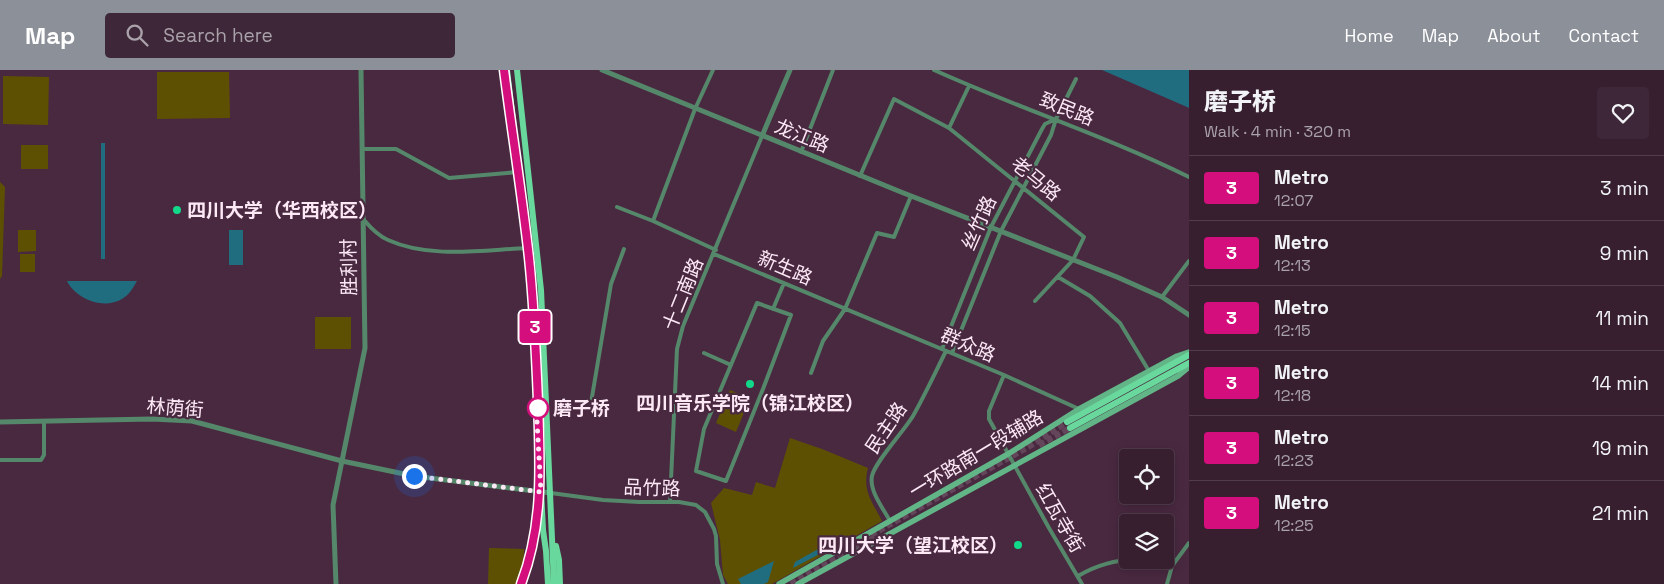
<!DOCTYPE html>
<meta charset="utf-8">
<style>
:root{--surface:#371f30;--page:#3e2738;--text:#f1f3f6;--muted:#aaa2ab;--line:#513d4c;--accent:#8c9099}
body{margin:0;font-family:"Space Grotesk","Noto Sans SC",sans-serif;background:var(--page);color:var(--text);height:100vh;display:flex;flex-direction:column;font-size:19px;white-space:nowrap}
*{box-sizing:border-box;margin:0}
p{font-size:16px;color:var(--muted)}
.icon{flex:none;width:28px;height:28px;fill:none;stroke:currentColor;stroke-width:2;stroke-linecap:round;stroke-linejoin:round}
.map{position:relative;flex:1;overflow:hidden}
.panel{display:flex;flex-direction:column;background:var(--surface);width:475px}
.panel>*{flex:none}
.badge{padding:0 10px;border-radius:4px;font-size:18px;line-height:32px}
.controls{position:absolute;left:1119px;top:379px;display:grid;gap:10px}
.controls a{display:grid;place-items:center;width:55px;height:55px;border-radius:5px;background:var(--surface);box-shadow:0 2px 12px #0003,0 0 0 1px var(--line);font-size:25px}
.you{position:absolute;width:25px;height:25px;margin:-12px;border:4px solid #fff;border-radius:50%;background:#1a73e8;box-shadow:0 0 0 8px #1a73e833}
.map>.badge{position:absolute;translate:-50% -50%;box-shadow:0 0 0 2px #fff}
.round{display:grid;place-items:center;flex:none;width:52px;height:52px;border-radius:5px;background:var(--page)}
.head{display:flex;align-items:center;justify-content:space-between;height:85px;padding:0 15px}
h1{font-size:24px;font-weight:800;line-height:38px}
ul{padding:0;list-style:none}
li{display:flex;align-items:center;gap:15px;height:65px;padding:0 15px;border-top:1px solid var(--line)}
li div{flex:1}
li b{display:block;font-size:19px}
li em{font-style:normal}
li .badge{min-width:55px;font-weight:700;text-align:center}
header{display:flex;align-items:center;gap:30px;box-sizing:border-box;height:70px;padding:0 25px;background:var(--accent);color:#fff}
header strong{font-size:24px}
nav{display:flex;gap:28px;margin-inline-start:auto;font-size:18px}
.search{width:350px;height:45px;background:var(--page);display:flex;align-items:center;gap:12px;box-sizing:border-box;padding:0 18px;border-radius:5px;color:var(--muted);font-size:19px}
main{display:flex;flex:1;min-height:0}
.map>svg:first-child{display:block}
.green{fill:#5e5002}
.water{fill:#206d80}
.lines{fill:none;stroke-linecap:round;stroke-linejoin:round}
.primary-tunnel{stroke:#64465b;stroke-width:6;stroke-dasharray:6 3;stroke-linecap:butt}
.minor{stroke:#55876a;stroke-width:4}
.tertiary{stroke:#55876a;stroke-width:5}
.secondary{stroke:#61b587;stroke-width:5.5}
.primary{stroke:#69d89d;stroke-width:6}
.line-casing{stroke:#fff;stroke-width:11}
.line{stroke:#d40f7d;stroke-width:8}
.walk{stroke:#fde8f6;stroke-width:5;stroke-dasharray:0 9}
.poi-dot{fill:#12d98a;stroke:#492940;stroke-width:2}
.stop-dot{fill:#fff;stroke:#d40f7d;stroke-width:2.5}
.labels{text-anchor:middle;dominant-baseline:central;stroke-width:4.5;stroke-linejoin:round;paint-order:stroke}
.street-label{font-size:19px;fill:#fde8f6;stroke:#492940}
.poi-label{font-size:19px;font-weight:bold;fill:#fde8f6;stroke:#492940;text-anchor:start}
.stop-label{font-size:19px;font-weight:bold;fill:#fde8f6;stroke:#492940;text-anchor:start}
</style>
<header>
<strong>Map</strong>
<div class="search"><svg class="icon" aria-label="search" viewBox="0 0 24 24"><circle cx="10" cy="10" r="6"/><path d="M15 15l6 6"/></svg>Search here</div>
<nav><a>Home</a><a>Map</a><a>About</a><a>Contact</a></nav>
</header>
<main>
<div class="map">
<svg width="1189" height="514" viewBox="0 0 1189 514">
<rect width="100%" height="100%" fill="#492940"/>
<path class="green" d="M157,2h72l1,46 -73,1z
M3,6l46,1 -1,48 -45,-1z
M21,75h27v24h-27z
M0,112l5,5 -3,89 -2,3z
M18,160h18v21l-18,1z
M20,184h15v18h-15z
M315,247h36v32h-36z
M730,320l20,8 -14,34 -20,-9z
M790,368l32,11 46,19c-6,23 4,33 14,53l-110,63h-44l-5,-9 -3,-35 -9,-37 13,-15 28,7 4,-13 19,6z
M489,478l35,1 -1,35h-35z"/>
<path class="water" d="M1102,0h87v38l-2,-1z
M101,73h4v116h-4z
M229,160h14v35h-14z
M67,211h70c-4,7 -8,14 -15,18 -19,11 -46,0 -55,-18z
M822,477l7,2 -36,19 2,-6z
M774,491l-6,21 -4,2h-23l-3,-5z"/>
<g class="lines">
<path class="primary-tunnel" d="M1039,375l31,-17
M871,465l159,-89 37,-24
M791,514l86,-48"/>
<path class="minor" d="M934,0c84,38 172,66 255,107
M949,58l20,-42
M362,79h34l53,29 69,-6
M801,82l32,-82
M860,106l34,-77 55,29 135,109 -11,23 -38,41
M617,137l36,14 63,29
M364,150c6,7 14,16 24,20 42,19 94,10 139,8
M653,151l42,-112 18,-39
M714,184l290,121 75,34
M1058,207l32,19 30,27 29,48
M1162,227l27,-36
M757,233l34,12 -28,74 -37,92 -30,-10 8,-42z
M773,239l11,-26
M942,279l49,-122 51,-98 3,-5 11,-5
M704,283l27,12
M952,283l49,-122 50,-96 5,-16 20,-40
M811,303l12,-32 22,-32 32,-76 17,4 17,-41
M1004,305l-15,36v8l60,109 33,56
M591,333l20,-119 13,-35
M0,390h41l3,-5v-34
M551,423l52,7 36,2h40l17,3 9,7 9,17 2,7 1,28 6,20
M670,432l7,-153 6,-23 79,-190
M890,451c-7,-13 -21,-30 -18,-45 3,-14 32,-45 41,-60 12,-21 22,-43 33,-65
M1078,506c29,-17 61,-21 94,-10
M1167,514l5,-18 17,-23"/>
<path class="tertiary" d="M602,0l299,122 216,85 45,20 27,18
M762,66l28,-66
M0,352l152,-3 40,2 150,40 72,15 137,17
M336,514l-3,-79 32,-157 -4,-278"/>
<path class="secondary" d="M779,514l229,-130 71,-45 98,-53 12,-4
M798,514l380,-208 11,-9"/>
<path class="primary" d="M507,0l16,136 8,83 12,241 3,21 2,33
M517,0l24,220 13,294
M1067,352l122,-67
M1070,358l119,-65
M556,476l3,14 1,24"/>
</g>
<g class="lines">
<g class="line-casing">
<path id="line" d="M504,0c8,62 18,125 25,188 5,47 7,95 9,143 2,63 6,123 -17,183"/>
</g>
<use href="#line" class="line"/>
<path class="walk" d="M414,406l127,16 -5,-88 2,4"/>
</g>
<g class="poi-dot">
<circle cx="177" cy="140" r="5"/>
<circle cx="750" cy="314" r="5"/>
<circle cx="1018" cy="475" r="5"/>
</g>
<circle class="stop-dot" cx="538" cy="338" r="10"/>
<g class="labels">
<g class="street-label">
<text transform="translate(1067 39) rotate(22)">致民路</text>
<text transform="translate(802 66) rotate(22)">龙江路</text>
<text transform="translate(1036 109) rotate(39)">老马路</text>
<text transform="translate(979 153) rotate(-66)">丝竹路</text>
<text transform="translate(349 197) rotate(-91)">胜利村</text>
<text transform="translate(785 198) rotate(23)">新生路</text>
<text transform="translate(683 224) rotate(-68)">十二南路</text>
<text transform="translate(968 275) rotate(23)">群众路</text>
<text transform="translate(175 338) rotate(5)">林荫街</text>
<text transform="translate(886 358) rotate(-56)">民主路</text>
<text transform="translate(976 384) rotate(-31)">一环路南一段辅路</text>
<text transform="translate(652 418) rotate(2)">品竹路</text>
<text transform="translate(1060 448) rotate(60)">红瓦寺街</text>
</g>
<g class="poi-label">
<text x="187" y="140">四川大学（华西校区）</text>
<text x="750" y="333" text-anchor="middle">四川音乐学院（锦江校区）</text>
<text x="1008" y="475" text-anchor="end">四川大学（望江校区）</text>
</g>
<g class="stop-label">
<text x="553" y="338">磨子桥</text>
</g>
</g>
</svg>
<div class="controls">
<a><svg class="icon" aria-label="locate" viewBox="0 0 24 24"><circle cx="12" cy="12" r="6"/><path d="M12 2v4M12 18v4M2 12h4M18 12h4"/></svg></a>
<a><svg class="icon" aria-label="layers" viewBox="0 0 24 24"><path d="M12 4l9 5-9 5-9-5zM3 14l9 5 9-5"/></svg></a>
</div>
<div class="you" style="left:414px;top:406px"></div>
<b class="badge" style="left:535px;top:257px;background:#d40f7d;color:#fff">3</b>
</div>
<section class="panel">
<div class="head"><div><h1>磨子桥</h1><p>Walk · 4 min · 320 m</p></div><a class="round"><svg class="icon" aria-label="heart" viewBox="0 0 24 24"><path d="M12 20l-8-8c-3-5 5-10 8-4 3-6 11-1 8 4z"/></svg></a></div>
<ul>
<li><span class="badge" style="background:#d40f7d;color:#fff">3</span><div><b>Metro</b><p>12:07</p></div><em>3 min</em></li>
<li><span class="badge" style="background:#d40f7d;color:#fff">3</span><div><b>Metro</b><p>12:13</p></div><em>9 min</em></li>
<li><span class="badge" style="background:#d40f7d;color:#fff">3</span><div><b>Metro</b><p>12:15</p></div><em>11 min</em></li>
<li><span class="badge" style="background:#d40f7d;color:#fff">3</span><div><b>Metro</b><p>12:18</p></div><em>14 min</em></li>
<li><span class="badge" style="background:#d40f7d;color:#fff">3</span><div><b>Metro</b><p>12:23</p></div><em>19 min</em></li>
<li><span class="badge" style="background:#d40f7d;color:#fff">3</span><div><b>Metro</b><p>12:25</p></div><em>21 min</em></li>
</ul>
</section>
</main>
